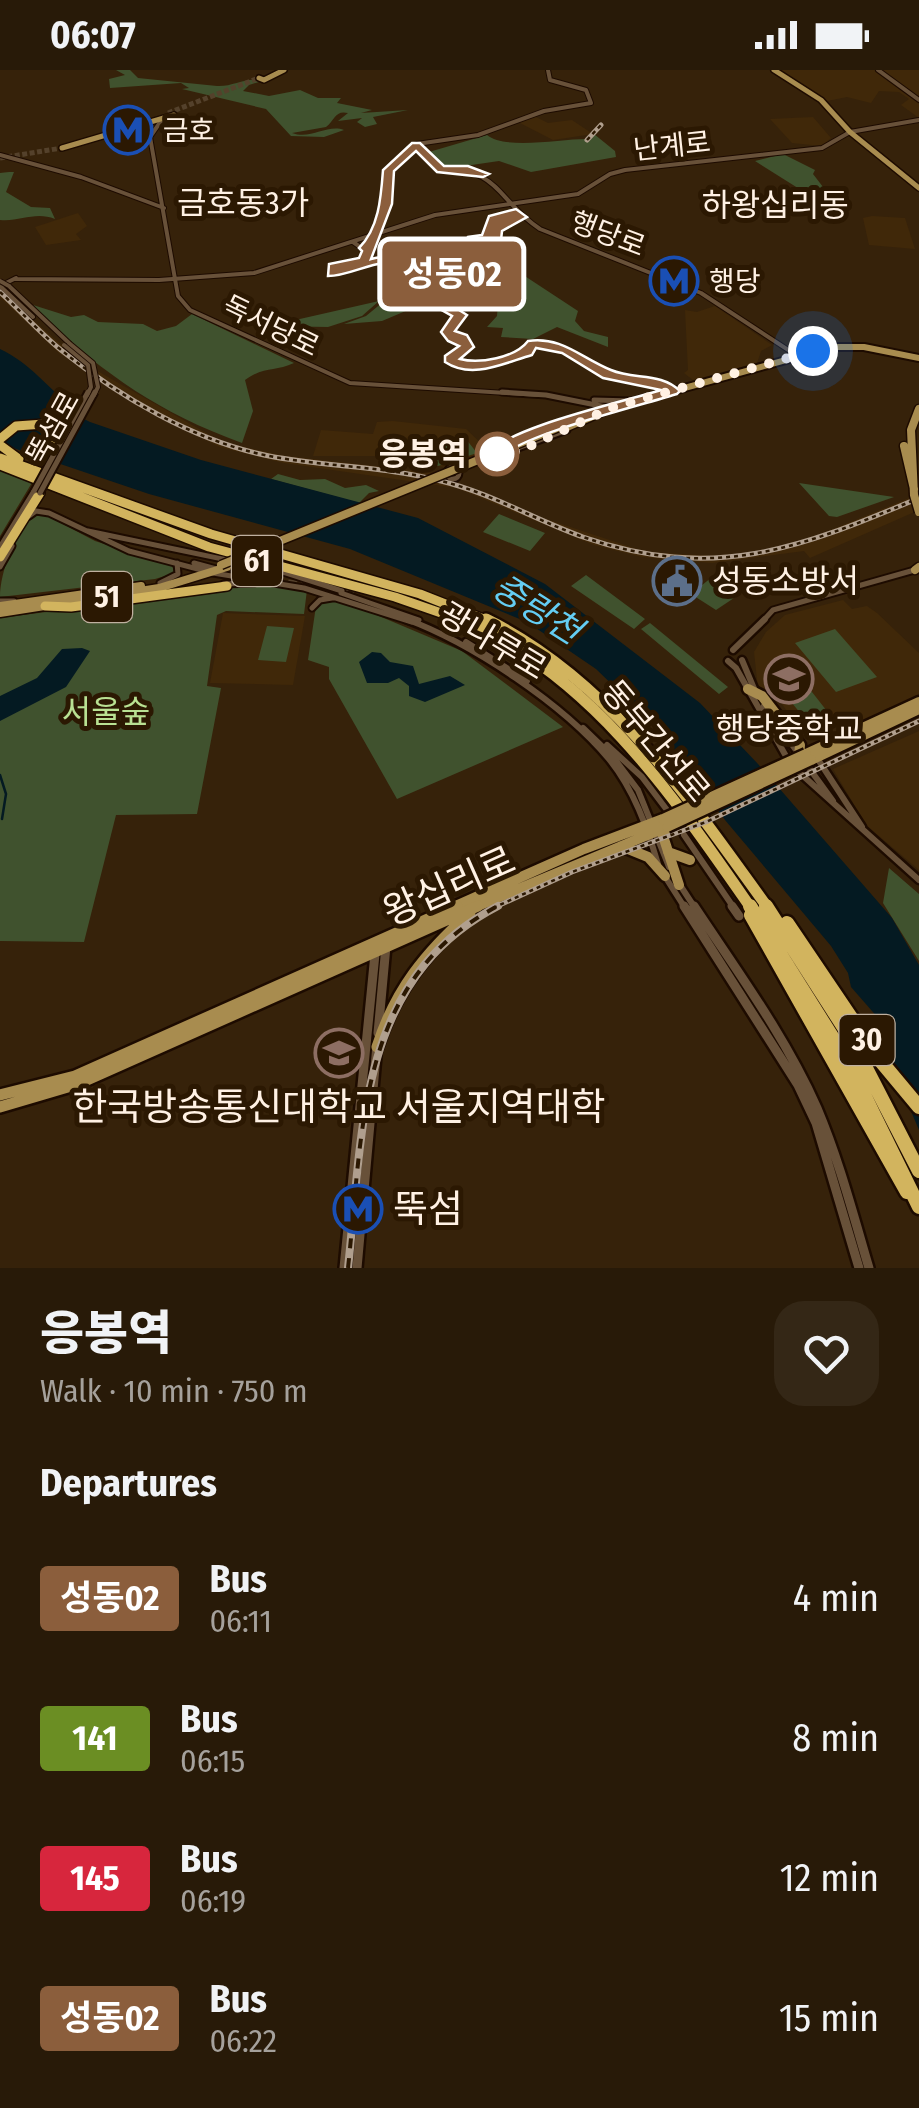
<!DOCTYPE html>
<meta charset="utf-8">
<style>
:root{--surface:#281a08;--page:#342716;--text:#f1f3f6;--muted:#a5a19c}
body{margin:0;font-family:"Fira Sans Condensed","Noto Sans KR",sans-serif;background:var(--page);color:var(--text);height:100vh;display:flex;flex-direction:column;font-size:38px;white-space:nowrap}
*{box-sizing:border-box;margin:0}
p{font-size:32px;color:var(--muted)}
.icon{flex:none;width:55px;height:55px;fill:none;stroke:currentColor;stroke-width:2;stroke-linecap:round;stroke-linejoin:round}
.map{position:relative;height:1198px;overflow:hidden}
.panel{display:flex;flex-direction:column;background:var(--surface);flex:1}
.panel>*{flex:none}
.badge{padding:0 20px;border-radius:8px;font-size:35px;line-height:65px}
.you{position:absolute;width:50px;height:50px;margin:-25px;border:8px solid #fff;border-radius:50%;background:#1a73e8;box-shadow:0 0 0 15px #1a73e833}
.map>.badge{position:absolute;translate:-50% -50%;box-shadow:0 0 0 5px #fff}
h2{padding:0 40px;font-size:38px;line-height:90px}
.round{display:grid;place-items:center;flex:none;width:105px;height:105px;border-radius:30px;background:var(--page)}
.overview{display:flex;align-items:center;justify-content:space-between;height:170px;padding:0 40px}
h1{font-size:48px;font-weight:800;line-height:75px}
ul{padding:0;list-style:none}
li{display:flex;align-items:center;gap:30px;height:140px;padding:0 40px}
li div{flex:1}
li b{display:block;font-size:38px}
li em{font-style:normal}
li .badge{min-width:110px;font-weight:700;text-align:center}
.status{display:flex;justify-content:space-between;align-items:center;height:70px;padding:0 50px;background:var(--surface);direction:ltr}
.status svg{height:28px;fill:currentColor}
.map>svg:first-child{display:block}
.built{fill:#402809}
.green{fill:#40522e}
.water{fill:#041a22}
.lines{fill:none;stroke-linecap:round;stroke-linejoin:round}
.stream{stroke:#041a22;stroke-width:2.5}
.primary-tunnel{stroke:#54412b;stroke-width:5;stroke-dasharray:5 2.5;stroke-linecap:butt}
.highway-tunnel{stroke:#54412b;stroke-width:9;stroke-dasharray:9 4;stroke-linecap:butt}
.secondary-far3-casing{stroke:#1d0b00;stroke-width:6}
.secondary-far2-casing{stroke:#1d0b00;stroke-width:9}
.secondary-far1-casing{stroke:#1d0b00;stroke-width:11}
.secondary-casing{stroke:#1d0b00;stroke-width:14}
.primary-far4-casing{stroke:#1d0b00;stroke-width:8}
.primary-far3-casing{stroke:#1d0b00;stroke-width:10}
.primary-far2-casing{stroke:#1d0b00;stroke-width:11}
.primary-far1-casing{stroke:#1d0b00;stroke-width:15}
.primary-casing{stroke:#1d0b00;stroke-width:16}
.highway-far2-casing{stroke:#1d0b00;stroke-width:12}
.highway-far1-casing{stroke:#1d0b00;stroke-width:16}
.highway-casing{stroke:#1d0b00;stroke-width:19}
.secondary-far3{stroke:#685139;stroke-width:4}
.secondary-far2{stroke:#685139;stroke-width:5}
.secondary-far1{stroke:#685139;stroke-width:6}
.secondary{stroke:#685139;stroke-width:9}
.primary-far4{stroke:#a88c4f;stroke-width:5}
.primary-far3{stroke:#a88c4f;stroke-width:6}
.primary-far2{stroke:#a88c4f;stroke-width:8}
.primary-far1{stroke:#a88c4f;stroke-width:10}
.primary{stroke:#a88c4f;stroke-width:11}
.highway-far2{stroke:#d2b45e;stroke-width:9}
.highway-far1{stroke:#d2b45e;stroke-width:11}
.highway{stroke:#d2b45e;stroke-width:14}
.rail-far1-casing{stroke:#b09f8e;stroke-width:5}
.rail-casing{stroke:#b09f8e;stroke-width:8}
.rail-far1{stroke:#2b1802;stroke-width:2.5;stroke-dasharray:4;stroke-linecap:butt}
.rail{stroke:#2b1802;stroke-width:4;stroke-dasharray:10;stroke-linecap:butt}
.secondary-bridge-far1-casing{stroke:#1d0b00;stroke-width:6;stroke-linecap:butt}
.secondary-bridge-casing{stroke:#1d0b00;stroke-width:9;stroke-linecap:butt}
.primary-bridge-far1-casing{stroke:#1d0b00;stroke-width:11;stroke-linecap:butt}
.primary-bridge-casing{stroke:#1d0b00;stroke-width:15;stroke-linecap:butt}
.secondary-bridge-far1{stroke:#685139;stroke-width:4}
.secondary-bridge{stroke:#685139;stroke-width:5}
.primary-bridge-far1{stroke:#a88c4f;stroke-width:8}
.primary-bridge{stroke:#a88c4f;stroke-width:10}
.line{fill:#8b5e3c;stroke:#fff;stroke-width:2.5}
.walk{stroke:#fff1e4;stroke-width:10;stroke-dasharray:0 18}
.stop-dot{fill:#fff;stroke:#8b5e3c;stroke-width:5}
.labels{text-anchor:middle;dominant-baseline:central;stroke-width:10;stroke-linejoin:round;paint-order:stroke}
.far-poi-label{font-size:28px;fill:#fff1e4;stroke:#2b1802;text-anchor:start}
.far-street-label{font-size:28px;fill:#fff1e4;stroke:#2b1802}
.shield{fill:#2b1802;stroke:#bfb0a0;stroke-width:2.5}
.shield-label{font-size:30px;font-weight:bold;fill:#fff1e4}
.far-quarter-label{font-size:32px;fill:#fff1e4;stroke:#2b1802}
.stop-label{font-size:32px;font-weight:bold;fill:#fff1e4;stroke:#2b1802;text-anchor:end}
.poi-label{font-size:32px;fill:#fff1e4;stroke:#2b1802;text-anchor:start}
.street-label{font-size:32px;fill:#fff1e4;stroke:#2b1802}
.park-label{font-size:32px;fill:#b9e193;stroke:#2b1802}
.water-label{font-size:35px;font-style:italic;fill:#64cdf3;stroke:#2b1802}
.near-street-label{font-size:38px;fill:#fff1e4;stroke:#2b1802}
.near-poi-label{font-size:38px;fill:#fff1e4;stroke:#2b1802}
</style>
<div class="status"><b>06:07</b><svg viewBox="0 0 49 12"><path d="M0 12V9h3v3zM5 12V6h3v6zM10 12V3h3v9zM15 12V0h3v12zM26 1h20v11H26zM47 4h2v5h-2z"/></svg></div>
<div class="map">
<svg width="919" height="1198" viewBox="0 0 919 1198">
<rect width="100%" height="100%" fill="#36220a"/>
<path class="built" d="M778,0h97l28,17 -24,-17h40v48l-18,-13 8,-6 -10,-7 -20,-1 -8,12 -24,-6 -20,4z
M534,46l14,7 24,-3 21,14 -40,6 -35,-18z
M813,47l18,21 -9,8 -30,-3 -22,-24z
M78,143l9,13 -11,8 5,6 -35,5 -11,-18z
M872,146l33,2 10,31 -46,-4 -6,-27z
M0,221l80,70 142,81 62,14 144,16 115,46 103,34 69,4 33,-3 49,-9 122,-50v16l-109,48 -6,-7 -92,12 -70,-6 -48,-12 -137,-57 -173,-25 -64,-16 -46,-23 -114,-70 -60,-57z
M715,236l57,39 -11,6 -4,12 -64,17 -9,-7 4,-3 -3,-60 12,2z
M393,351l73,8 22,21 -44,17 -62,-11h-69l8,-26 52,4 4,-12z
M843,530l9,9 15,-3 10,7 42,40v42l-62,27 -14,4 -8,-3 -21,10 -17,-8 -18,-25 -21,-11 -4,-37 12,-20 19,-17z
M223,543l82,3 -12,69 -83,-2z
M919,661v139l-53,-45 -33,-56z"/>
<path class="green" d="M116,0h14l8,8 79,8c16,1 30,-10 45,-5l-13,4 -6,6 26,5 31,-6 18,8h23l-4,5 35,7 -11,3 47,-3 -35,7 4,7 -12,3 -8,-5 5,-4 -24,3 10,-8c-13,-3 -13,7 -22,14l-34,6c19,7 35,-9 52,-3l-20,7 -33,-1 -25,-27 -84,-20 7,-1 -8,-5 -71,5 -1,-9 16,-4z
M594,64l21,17 1,6 -85,15 -32,-11 -48,7 -13,-4 -9,-12 58,-17c18,15 74,4 99,4z
M783,84l32,16 -2,4 17,22 18,4 -9,4 -29,-2 -2,8 -28,-3 -8,-8 29,-9 -46,-29z
M9,102h5l-8,20 25,15 19,1 5,11c-20,-8 -35,3 -55,1v-47z
M477,171l14,5 5,11 82,54 -3,10 9,10 24,6v10l-51,-20 -24,12 -32,-2 2,-9 -16,-1 10,-11 1,-13 -44,5 -26,-18 -20,5 10,5 11,-6 -2,8 -45,19 -38,3 22,-8 17,-14 -3,-3 26,-4 2,-5 29,-11 3,-16 30,-12z
M379,231l-17,15 -34,11 -59,-1z
M33,235l38,12 13,-2 14,7 45,2 14,7 19,-5 16,-12 102,49c-19,9 -30,3 -49,17l8,31 -11,32c-85,-31 -133,-67 -200,-125z
M462,364l15,19 -39,13 -23,-7 3,-9 5,-1 -4,-1 5,-9 5,4 -4,5z
M0,398l33,13 -33,55z
M278,404l22,6 25,-1 20,9 21,-3 13,6 -10,2 -10,10 -88,-24z
M799,413l95,14 -57,20 -8,-1z
M40,442l55,29 77,25 3,7 -20,6 -155,18c0,-25 16,-71 40,-85z
M499,444l46,19 -15,18 -47,-19z
M747,502l14,8 -45,30 -25,-16 26,-21z
M586,505l59,44 -11,10 -63,-43z
M284,516l23,4 -3,24 -78,-3 -9,4 -10,71 14,2 -24,126 -81,1 -32,127 -84,-1v-323l238,-31z
M331,530l22,5 109,46 101,76 -166,72 -68,-120v-12l-21,-7 8,-54z
M650,553l78,64 -9,7 -78,-65z
M267,556l27,2 -8,34 -28,-2z
M835,559l42,48 -41,15 -41,-49z
M790,594l44,56 -7,-3 -6,7h-12l-42,-52z
M889,798l30,26v67l-36,-58z"/>
<path class="water" d="M0,279c30,14 48,39 73,59l-3,4 20,10 111,38 217,58 127,66 155,119 58,61 134,154 27,47v165l-26,-61 -6,-30 -8,-20 -28,-32 -3,-14 -17,-27 -106,-126 -71,-95 -58,-56 -69,-47 -177,-73 -201,-55 -133,-45 -16,-9z
M82,578l8,3 -24,36 -66,34v-25l37,-18 25,-29z
M372,582l9,1 9,9 23,4 6,18 31,-8 15,9 -40,17 -16,-6v-10l-10,-8 -11,5h-21l-8,-21z"/>
<g class="lines">
<path class="stream" d="M0,705l6,19 -4,25"/>
<path class="primary-tunnel" d="M168,43l91,-35
M0,88l62,-10"/>
<path class="highway-tunnel" d="M288,514l66,7"/>
<g class="secondary-far3-casing">
<path id="secondary-far3" d="M878,0l41,30
M138,55l12,12 28,159 12,14 160,73 189,12
M150,67l11,-16
M417,74l61,-9 66,-24 47,-8 -5,-13 -36,-10 -2,-10
M416,75l25,25c60,-2 55,30 99,59l161,64 98,64
M0,85l81,22 83,31
M353,172l10,7
M16,208l-16,8 33,31
M15,209l144,1 95,-7 181,-58 143,-21 32,-20 15,-4 197,-22 28,-16 69,-12
M9,216l60,57"/>
</g>
<g class="secondary-far2-casing">
<path id="secondary-far2" d="M502,322l44,3 65,13
M594,330l37,1
M499,381l3,-5 62,-25h15
M486 387a6 6 0 1 1 12 0a6 6 0 1 1-12 0Z
M499,385l68,-25
M447 403a6 6 0 1 1 12 0a6 6 0 1 1-12 0Z
M29,446l7,-5 13,2 80,38 84,22 91,15 108,34
M88,461l192,40 62,20
M0,477l34,-56
M194,493l26,7
M0,497l12,-21
M160,513l18,-9 -1,-11
M223,514l32,-1
M341,523l78,27
M0,531h14
M312,538l8,-8 12,-2
M762,552l11,-12 145,-41"/>
</g>
<g class="secondary-far1-casing">
<path id="secondary-far1" d="M406,549c67,25 157,85 203,140 25,31 38,68 49,105
M466,572l61,39
M733,580l32,-31
M742,590l13,31
M728,591l8,7 55,97 128,115
M764,636l69,95
M583,658l30,29 25,33 31,77
M607,675l35,32 25,33
M817,688l45,69
M684,765l50,73
M664,805l21,33
M678,812l17,26"/>
</g>
<g class="secondary-casing">
<path id="secondary" d="M684,836l114,179 18,38 43,145
M694,836c43,65 91,130 123,202 22,52 36,106 52,160
M732,836l7,10
M378,963l8,-87
M344,1198l31,-314
M357,1198l20,-223"/>
</g>
<g class="primary-far4-casing">
<path id="primary-far4" d="M774,0l47,30 29,32 69,56
M259,8l5,2 20,-10
M62,78l112,-33"/>
</g>
<g class="primary-far3-casing">
<path id="primary-far3" d="M659,325l174,-48h31l55,11"/>
</g>
<g class="primary-far2-casing">
<path id="primary-far2" d="M562,359l49,-21 58,-16
M904,376l10,43
M914,425l-3,-65 8,-21
M915,500l4,-3
M0,536l141,-20
M0,543l159,-25 68,-21"/>
</g>
<g class="primary-far1-casing">
<path id="primary-far1" d="M748,619l14,7 38,49 -1,12
M806,684l113,-52
M811,690l108,-51
M621,776l27,11 17,19
M668,782l22,8
M451,838l133,-59 79,-30
M473,838l194,-81 -4,9 16,49"/>
</g>
<g class="primary-casing">
<path id="primary" d="M377,977c18,-57 49,-95 93,-134
M0,1025l75,-19 382,-170
M0,1037l78,-23 400,-178"/>
</g>
<g class="highway-far2-casing">
<path id="highway-far2" d="M0,369l16,-13 28,-2 12,13 -6,25
M0,375l19,14
M0,388l211,76 209,60 71,28
M0,395l209,82 186,50 72,25
M0,487l40,-64
M45,536l26,1 156,-21"/>
</g>
<g class="highway-far1-casing">
<path id="highway-far1" d="M461,549c131,56 212,177 290,289
M486,549c124,61 203,180 282,289"/>
</g>
<g class="highway-casing">
<path id="highway" d="M750,836l98,156 71,145
M766,836l84,131 69,134
M751,845l156,277
M787,853l92,136 40,48"/>
</g>
<use href="#secondary-far3" class="secondary-far3"/>
<use href="#secondary-far2" class="secondary-far2"/>
<use href="#secondary-far1" class="secondary-far1"/>
<use href="#secondary" class="secondary"/>
<use href="#primary-far4" class="primary-far4"/>
<use href="#primary-far3" class="primary-far3"/>
<use href="#primary-far2" class="primary-far2"/>
<use href="#primary-far1" class="primary-far1"/>
<use href="#primary" class="primary"/>
<use href="#highway-far2" class="highway-far2"/>
<use href="#highway-far1" class="highway-far1"/>
<use href="#highway" class="highway"/>
<g class="rail-far1-casing">
<path id="rail-far1" d="M587,70l14,-15
M0,222c21,19 39,40 61,58 59,47 133,91 208,106 57,11 116,10 172,25 50,12 94,39 142,56 131,45 215,12 336,-39
M493,838l79,-36 134,-50 213,-101"/>
</g>
<g class="rail-casing">
<path id="rail" d="M348,1198c15,-137 9,-289 150,-362"/>
</g>
<use href="#rail-far1" class="rail-far1"/>
<use href="#rail" class="rail"/>
<g class="secondary-bridge-far1-casing">
<path id="secondary-bridge-far1" d="M0,211l9,5
M69,273l24,20 5,24 -4,8
M64,275l24,20 3,22 -4,8"/>
</g>
<g class="secondary-bridge-casing">
<path id="secondary-bridge" d="M34,421l54,-99
M40,423l55,-101"/>
</g>
<g class="primary-bridge-far1-casing">
<path id="primary-bridge-far1" d="M914,425l5,17
M221,495l338,-138"/>
</g>
<g class="primary-bridge-casing">
<path id="primary-bridge" d="M663,749l143,-65
M667,757l144,-67"/>
</g>
<use href="#secondary-bridge-far1" class="secondary-bridge-far1"/>
<use href="#secondary-bridge" class="secondary-bridge"/>
<use href="#primary-bridge-far1" class="primary-bridge-far1"/>
<use href="#primary-bridge" class="primary-bridge"/>
</g>
<path class="line" d="M412,73h8l24,23h24l21,8 -6,3 -46,-5 -21,-21 -22,20 -2,33 -21,55c30,-9 77,9 97,-22l14,-2 7,-19 27,-7 11,8 -25,14 -3,27 -36,11 -26,19 3,10 27,17 -12,16 12,4 7,12 -14,12c19,5 55,-1 68,-18 34,-5 53,17 83,29 23,10 50,2 69,21l-3,3c-31,10 -161,42 -174,63h-11l-3,-3c15,-26 138,-53 172,-64l-58,-12 -41,-25 -26,-5 -4,7c-28,8 -60,25 -87,7v-6l14,-10 -11,-5 -7,-9 11,-16 -23,-13 -5,-16 30,-23 34,-11 1,-11 -12,1c-20,30 -64,16 -93,20 -19,2 -37,13 -56,13l1,-12 30,-6 3,-7 -3,-3c20,-20 22,-51 24,-78z"/>
<g class="lines">
<path class="walk" d="M497,384l22,-3 92,-43 202,-57"/>
</g>
<defs>
<g id="metro-ring" transform="scale(2.5)"><circle r="9.5" fill="#2b1802" stroke="#1a4fb4" stroke-width="1.5"/><path d="M-5.5 5V-5H-3L0 0L3-5H5.5V5H3V-.5L0 4L-3-.5V5Z" fill="#1a4fb4"/></g>
<g id="civic-ring" transform="scale(2.5)"><circle r="9.5" fill="#2b1802" stroke="#5c6f8a" stroke-width="1.5"/><path d="M-.6-6.5H3V-4.5H.6V-3L4-1V1h2V6H-6V1h2V-1L-.6-3ZM-1.2 2.5V6h2.4V2.5Z" fill="#5c6f8a"/></g>
<g id="school-ring" transform="scale(2.5)"><circle r="9.5" fill="#2b1802" stroke="#8d6e63" stroke-width="1.5"/><path d="M0-5L7-2L0 1L-7-2ZM-4 1L0 2.5L4 1V4Q0 6-4 4Z" fill="#8d6e63"/></g>
<g id="university-ring" transform="scale(2.5)"><circle r="9.5" fill="#2b1802" stroke="#8d6e63" stroke-width="1.5"/><path d="M0-5L7-2L0 1L-7-2ZM-4 1L0 2.5L4 1V4Q0 6-4 4Z" fill="#8d6e63"/></g>
</defs>
<g fill-rule="evenodd">
<use href="#metro-ring" x="128" y="60"/>
<use href="#metro-ring" x="674" y="211"/>
<use href="#civic-ring" x="677" y="511"/>
<use href="#school-ring" x="789" y="609"/>
<use href="#university-ring" x="339" y="983"/>
<use href="#metro-ring" x="358" y="1139"/>
</g>
<circle class="stop-dot" cx="497" cy="384" r="20"/>
<g class="labels">
<g class="far-poi-label">
<text x="163" y="60">금호</text>
<text x="709" y="211">행당</text>
</g>
<g class="far-street-label">
<text transform="translate(672 76) rotate(-6)">난계로</text>
<text transform="translate(608 164) rotate(21)">행당로</text>
<text transform="translate(271 256) rotate(26)">독서당로</text>
<text transform="translate(53 358) rotate(-61)">뚝섬로</text>
</g>
<g class="shield">
<rect x="232" y="466" width="50" height="50" rx="8"/>
<rect x="82" y="502" width="50" height="50" rx="8"/>
<rect x="839.5" y="945" width="55" height="50" rx="8"/>
</g>
<g class="shield-label">
<text x="257" y="491">61</text>
<text x="107" y="527">51</text>
<text x="867" y="970">30</text>
</g>
<g class="far-quarter-label">
<text x="243" y="133">금호동3가</text>
<text x="775" y="135">하왕십리동</text>
</g>
<g class="stop-label">
<text x="467" y="384">응봉역</text>
</g>
<g class="poi-label">
<text x="712" y="511">성동소방서</text>
<text x="789" y="659" text-anchor="middle">행당중학교</text>
</g>
<g class="street-label">
<text transform="translate(493 571) rotate(31)">광나루로</text>
<text transform="translate(656 671) rotate(50)">동부간선로</text>
</g>
<g class="park-label">
<text x="106" y="642">서울숲</text>
</g>
<g class="water-label">
<text transform="translate(537 539) rotate(32)">중랑천</text>
</g>
<g class="near-street-label">
<text transform="translate(449 816) rotate(-24)">왕십리로</text>
</g>
<g class="near-poi-label">
<text x="339" y="1037">한국방송통신대학교 서울지역대학</text>
<text x="393" y="1139" text-anchor="start">뚝섬</text>
</g>
</g>
</svg>
<div class="you" style="left:813px;top:281px"></div>
<b class="badge" style="left:452px;top:204px;background:#8b5e3c;color:#fff">성동02</b>
</div>
<section class="panel">
<div class="overview"><div><h1>응봉역</h1><p>Walk · 10 min · 750 m</p></div><a class="round"><svg class="icon" aria-label="heart" viewBox="0 0 24 24"><path d="M12 20l-8-8c-3-5 5-10 8-4 3-6 11-1 8 4z"/></svg></a></div>
<h2>Departures</h2>
<ul>
<li><span class="badge" style="background:#8b5e3c;color:#fff">성동02</span><div><b>Bus</b><p>06:11</p></div><em>4 min</em></li>
<li><span class="badge" style="background:#6b8e23;color:#fff">141</span><div><b>Bus</b><p>06:15</p></div><em>8 min</em></li>
<li><span class="badge" style="background:#d7263d;color:#fff">145</span><div><b>Bus</b><p>06:19</p></div><em>12 min</em></li>
<li><span class="badge" style="background:#8b5e3c;color:#fff">성동02</span><div><b>Bus</b><p>06:22</p></div><em>15 min</em></li>
</ul>
</section>
